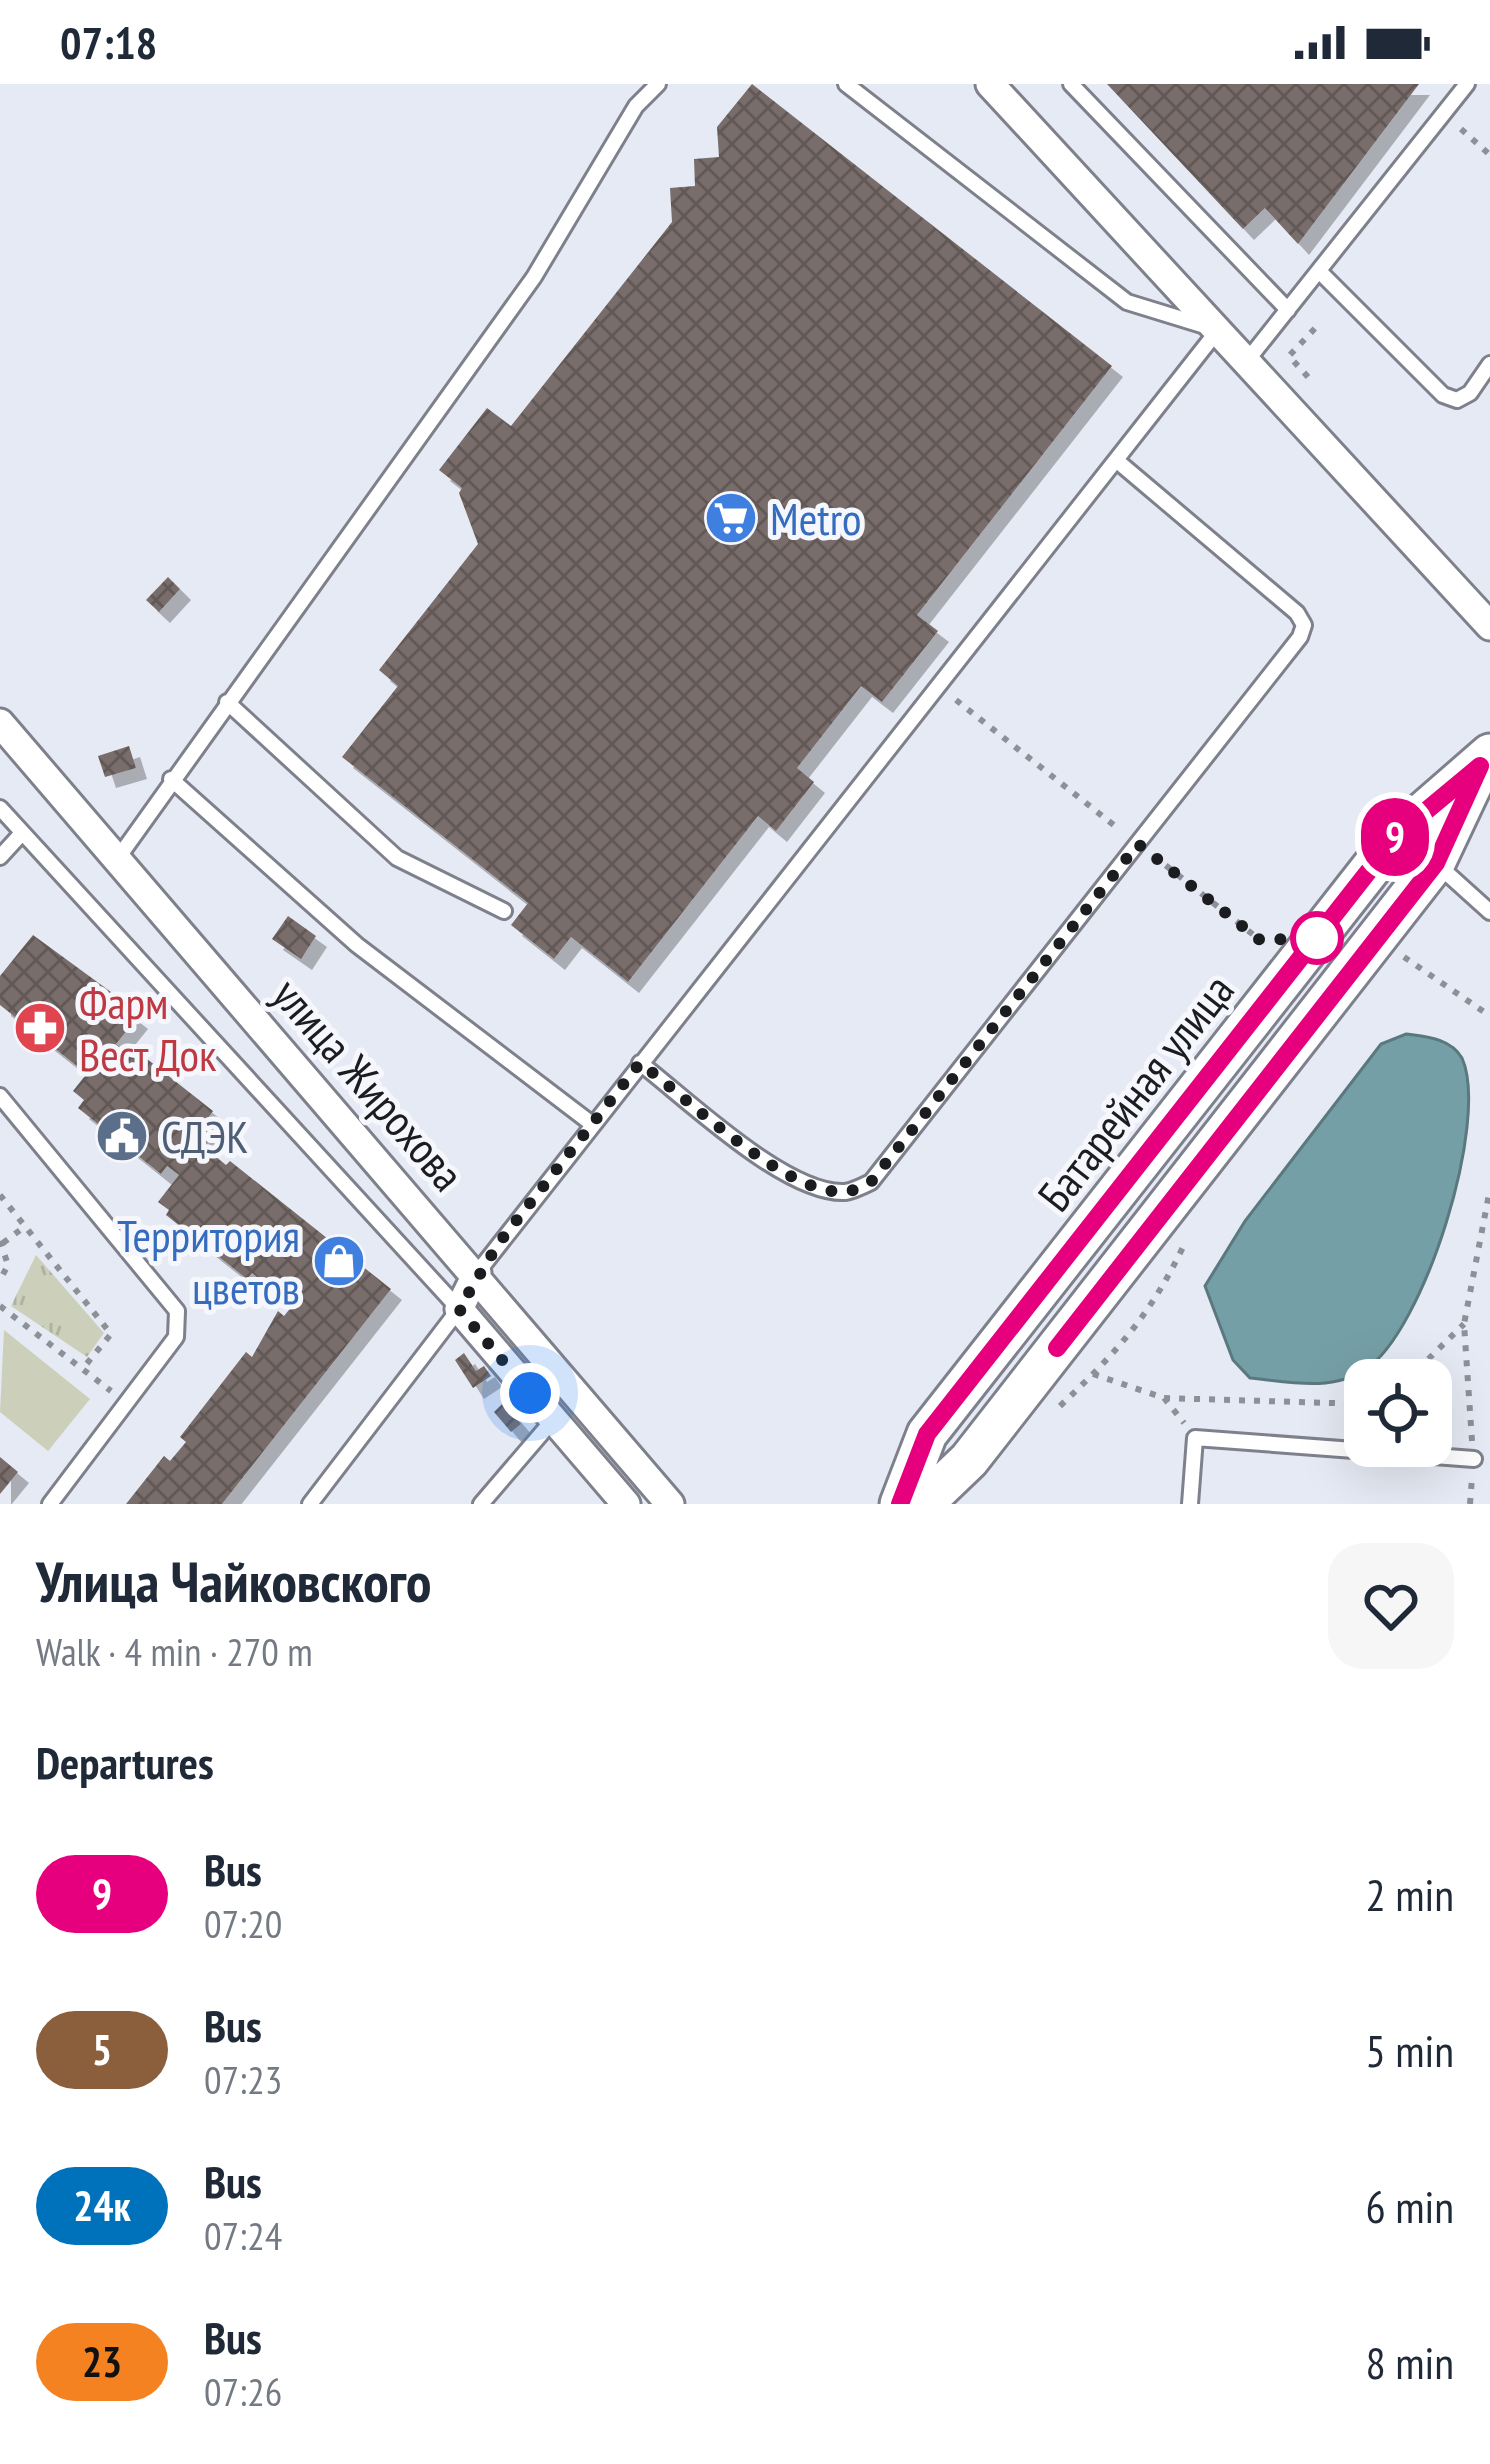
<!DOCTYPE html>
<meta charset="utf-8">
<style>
:root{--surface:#fff;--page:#f6f6f7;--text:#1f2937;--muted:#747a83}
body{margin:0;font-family:"PT Sans Narrow",sans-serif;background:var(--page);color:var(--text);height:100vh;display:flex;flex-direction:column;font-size:45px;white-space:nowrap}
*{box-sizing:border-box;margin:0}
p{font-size:39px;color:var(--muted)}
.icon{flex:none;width:66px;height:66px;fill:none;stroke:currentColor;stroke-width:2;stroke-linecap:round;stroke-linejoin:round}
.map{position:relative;height:1420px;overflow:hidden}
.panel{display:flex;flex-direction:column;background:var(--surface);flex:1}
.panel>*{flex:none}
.badge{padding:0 24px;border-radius:39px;font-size:42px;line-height:78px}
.buttons{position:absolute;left:1344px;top:1275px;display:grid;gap:24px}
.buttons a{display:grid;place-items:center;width:108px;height:108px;border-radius:24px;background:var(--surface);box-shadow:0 12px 48px #0002;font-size:60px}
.you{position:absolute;width:60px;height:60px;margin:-30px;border:9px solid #fff;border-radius:50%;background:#1a73e8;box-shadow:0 0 0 18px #1a73e833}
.map>.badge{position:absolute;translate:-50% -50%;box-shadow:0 0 0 6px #fff}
h2{padding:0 36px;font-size:45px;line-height:108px}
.round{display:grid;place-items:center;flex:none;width:126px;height:126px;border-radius:36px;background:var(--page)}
.summary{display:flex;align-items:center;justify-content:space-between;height:204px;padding:0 36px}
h1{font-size:57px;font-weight:800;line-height:90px}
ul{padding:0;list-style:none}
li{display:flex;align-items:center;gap:36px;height:156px;padding:0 36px}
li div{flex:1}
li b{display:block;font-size:45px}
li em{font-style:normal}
li .badge{min-width:132px;font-weight:700;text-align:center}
.status{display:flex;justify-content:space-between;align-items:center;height:84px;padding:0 60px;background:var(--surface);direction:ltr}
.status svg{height:33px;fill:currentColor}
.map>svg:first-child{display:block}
.grass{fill:url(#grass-tufts)}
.pitch{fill:#ccd0ba}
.water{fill:#759fa6;stroke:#5a787e;stroke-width:3}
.building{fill:url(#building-cross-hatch);filter:url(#shadow)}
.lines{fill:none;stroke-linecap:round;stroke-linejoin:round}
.service-casing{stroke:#7e818b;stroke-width:20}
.minor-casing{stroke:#7e818b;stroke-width:33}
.secondary-casing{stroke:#7e818b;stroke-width:45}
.path{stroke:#8e9098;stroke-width:6;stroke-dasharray:6 9;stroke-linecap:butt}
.service{stroke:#fff;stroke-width:14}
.minor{stroke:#fff;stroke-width:27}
.secondary{stroke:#fff;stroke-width:39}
.line-casing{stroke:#fff;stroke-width:27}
.line{stroke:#e6007e;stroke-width:18}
.walk{stroke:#1b1c20;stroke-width:12;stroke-dasharray:0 21.6}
.stop-dot{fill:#fff;stroke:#e6007e;stroke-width:6}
.labels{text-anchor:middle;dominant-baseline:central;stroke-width:10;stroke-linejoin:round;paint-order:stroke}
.shop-label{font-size:45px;fill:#366cbe;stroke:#f5f7fd;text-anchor:start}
.health-label{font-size:45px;fill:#be3a42;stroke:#f5f7fd;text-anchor:start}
.street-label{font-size:45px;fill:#1b1c20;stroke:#f5f7fd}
.service-label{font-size:45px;fill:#4e5e75;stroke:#f5f7fd;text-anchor:start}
</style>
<div class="status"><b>07:18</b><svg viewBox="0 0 49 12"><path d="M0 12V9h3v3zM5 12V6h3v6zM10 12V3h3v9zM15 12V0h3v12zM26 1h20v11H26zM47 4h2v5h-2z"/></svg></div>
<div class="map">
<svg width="1490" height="1420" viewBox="0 0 1490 1420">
<defs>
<pattern id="grass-tufts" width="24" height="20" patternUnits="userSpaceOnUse" patternTransform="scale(3)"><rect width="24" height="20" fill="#ccd0ba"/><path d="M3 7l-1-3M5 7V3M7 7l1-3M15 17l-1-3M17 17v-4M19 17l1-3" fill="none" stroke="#afb2a0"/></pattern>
<pattern id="building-cross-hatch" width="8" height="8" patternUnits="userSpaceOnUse" patternTransform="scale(3)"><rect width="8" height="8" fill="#786d6a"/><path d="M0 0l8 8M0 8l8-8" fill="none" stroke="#625957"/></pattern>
<filter id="shadow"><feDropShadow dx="11" dy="11" stdDeviation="0" flood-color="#0004"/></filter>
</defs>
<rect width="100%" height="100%" fill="#e6eaf4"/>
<path class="grass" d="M36,1171l68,78 -17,24 -76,-51z"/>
<path class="pitch" d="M4,1246l86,69 -42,52 -48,-39z"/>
<path class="water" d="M1406,950c21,3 44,4 56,24 28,62 -38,273 -96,311 -34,23 -77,13 -116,9l-17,-18 -28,-74 40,-65 136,-177z"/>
<path class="building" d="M752,0l360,282 -195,249 21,16 -56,71 -21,-16 -64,82 17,14 -38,49 -18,-15 -130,166 -57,-45 -17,22 -43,-34 17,-22 -186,-146 56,-71 -19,-16 99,-126 -19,-51 3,-5 -23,-18 48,-62 24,18 161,-204 -2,-34 25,-2 -1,-27 25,-2 -2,-30z
M1107,0h312l-121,160 -33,-36 -22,21z
M168,493l12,12 -21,23 -13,-12z
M129,662l7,22 -31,9 -7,-21z
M288,832l28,20 -15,23 -29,-20z
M33,851l93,68 -3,4 14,11 -21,26 22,17 4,-6 71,56 -5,7 11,9 -15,20 22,18 4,-4 161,128 -169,215h-96l38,-48 6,5 16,-19 -6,-5 66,-85 6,5 26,-46 6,5 9,-11 -17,-13 5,-7 -9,-7 -5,7 -15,-12 -5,6 -81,-64 3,-5 -11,-8 21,-27 -12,-9 -6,8 -83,-66 6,-8 -11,-9 19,-24 -10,-8 -5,7 -77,-61v-29z
M464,1269l12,18 8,-5 7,10 -18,12 -18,-28z
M503,1319l18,21 -10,8 -17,-20z
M0,1373l18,15 -18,22z"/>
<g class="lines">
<g class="service-casing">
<path id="service" d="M1071,0l217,226
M1319,187l124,124 14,5 13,-7 20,-29
M1246,278l221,-278
M227,618l170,156 107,53
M171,695l186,166 235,179
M0,724l459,501 -149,195
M0,773l22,-24
M118,774l416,-581 102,-171 22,-22
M1439,782l51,46
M640,979c47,36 146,132 205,129 8,-1 18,-6 26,-10l429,-545 4,-12 -7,-12 -181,-153
M0,1012l177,215 -1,26 -126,167
M477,1189l741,-943 -91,-28 -281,-218
M481,1420l72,-84
M1190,1420l5,-66 279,21"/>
</g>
<g class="minor-casing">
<path id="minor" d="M990,0l500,542
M0,639l670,781
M477,1189l-18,36 167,195"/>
</g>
<g class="secondary-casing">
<path id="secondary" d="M900,1420l27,-70 470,-599 93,-81
M923,1420l46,-44 466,-597 41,-87"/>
</g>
<path class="path" d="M1461,45l29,26
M1308,293l-19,-21 31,-33
M956,616l164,130
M1154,772l106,84
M1404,873l86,59
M0,1111l111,139 -27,33
M0,1157l8,24 -8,15
M3,1159l21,-16
M0,1222l111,85
M1093,1290l71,24 201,6
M1407,1296l57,-56
M1164,1314l20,25
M1060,1322c55,-52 90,-90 123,-159
M1472,1357l-8,-117 26,-135
M1470,1420l2,-26"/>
<use href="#service" class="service"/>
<use href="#minor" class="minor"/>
<use href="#secondary" class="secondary"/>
</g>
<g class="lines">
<g class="line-casing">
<path id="line" d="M900,1420l27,-70 470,-599 83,-69 -44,97 -379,485"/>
</g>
<use href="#line" class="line"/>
<path class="walk" d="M530,1309l-71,-84 39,-65 142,-181c47,35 146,132 205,129 8,-1 18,-6 26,-10l267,-338 122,96 57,-2"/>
</g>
<defs>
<g id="supermarket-disc" transform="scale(2.7)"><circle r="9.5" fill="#3f7fe0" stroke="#f5f7fd"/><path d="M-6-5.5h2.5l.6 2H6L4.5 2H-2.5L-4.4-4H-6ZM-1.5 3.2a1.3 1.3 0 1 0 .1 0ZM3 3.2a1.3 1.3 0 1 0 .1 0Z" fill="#fff"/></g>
<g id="pharmacy-disc" transform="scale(2.7)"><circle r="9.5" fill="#e0444e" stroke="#f5f7fd"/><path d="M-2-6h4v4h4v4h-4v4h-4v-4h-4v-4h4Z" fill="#fff"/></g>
<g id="civic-disc" transform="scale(2.7)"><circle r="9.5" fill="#5c6f8a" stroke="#f5f7fd"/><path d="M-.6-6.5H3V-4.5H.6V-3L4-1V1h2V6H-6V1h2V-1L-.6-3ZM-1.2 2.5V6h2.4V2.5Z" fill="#fff"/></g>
<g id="shop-disc" transform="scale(2.7)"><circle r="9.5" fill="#3f7fe0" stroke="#f5f7fd"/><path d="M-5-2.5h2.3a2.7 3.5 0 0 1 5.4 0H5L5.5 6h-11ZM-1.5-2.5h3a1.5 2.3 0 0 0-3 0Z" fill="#fff"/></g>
</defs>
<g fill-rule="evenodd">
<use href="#supermarket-disc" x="731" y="434"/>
<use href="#pharmacy-disc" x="40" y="944"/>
<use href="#civic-disc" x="122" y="1052"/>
<use href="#shop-disc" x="339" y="1177"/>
</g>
<circle class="stop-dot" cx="1317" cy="854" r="24"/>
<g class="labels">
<g class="shop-label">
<text x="770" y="434">Metro</text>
<text x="300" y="1151" text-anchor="end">Территория<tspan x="300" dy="52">цветов</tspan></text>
</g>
<g class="health-label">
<text x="79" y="918">Фарм<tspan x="79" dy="52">Вест Док</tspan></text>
</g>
<g class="street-label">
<text transform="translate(369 1000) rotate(49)">улица Жирохова</text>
<text transform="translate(1135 1008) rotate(-52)">Батарейная улица</text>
</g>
<g class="service-label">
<text x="161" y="1052">СДЭК</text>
</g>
</g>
</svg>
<div class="buttons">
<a><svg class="icon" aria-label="locate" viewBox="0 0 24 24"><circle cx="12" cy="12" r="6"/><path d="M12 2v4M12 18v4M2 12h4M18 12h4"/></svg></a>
</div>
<div class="you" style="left:530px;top:1309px"></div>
<b class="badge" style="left:1395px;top:753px;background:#e6007e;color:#fff">9</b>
</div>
<section class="panel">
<div class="summary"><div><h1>Улица Чайковского</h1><p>Walk · 4 min · 270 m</p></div><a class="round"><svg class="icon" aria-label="heart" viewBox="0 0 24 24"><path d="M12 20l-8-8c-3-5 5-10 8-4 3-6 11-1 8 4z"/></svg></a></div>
<h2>Departures</h2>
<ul>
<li><span class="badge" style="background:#e6007e;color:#fff">9</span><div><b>Bus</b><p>07:20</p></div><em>2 min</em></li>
<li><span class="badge" style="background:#8b5e3c;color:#fff">5</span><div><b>Bus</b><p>07:23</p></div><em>5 min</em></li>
<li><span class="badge" style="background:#0072bc;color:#fff">24к</span><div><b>Bus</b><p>07:24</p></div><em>6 min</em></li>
<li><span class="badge" style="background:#f58220;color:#111">23</span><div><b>Bus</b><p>07:26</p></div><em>8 min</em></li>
</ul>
</section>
